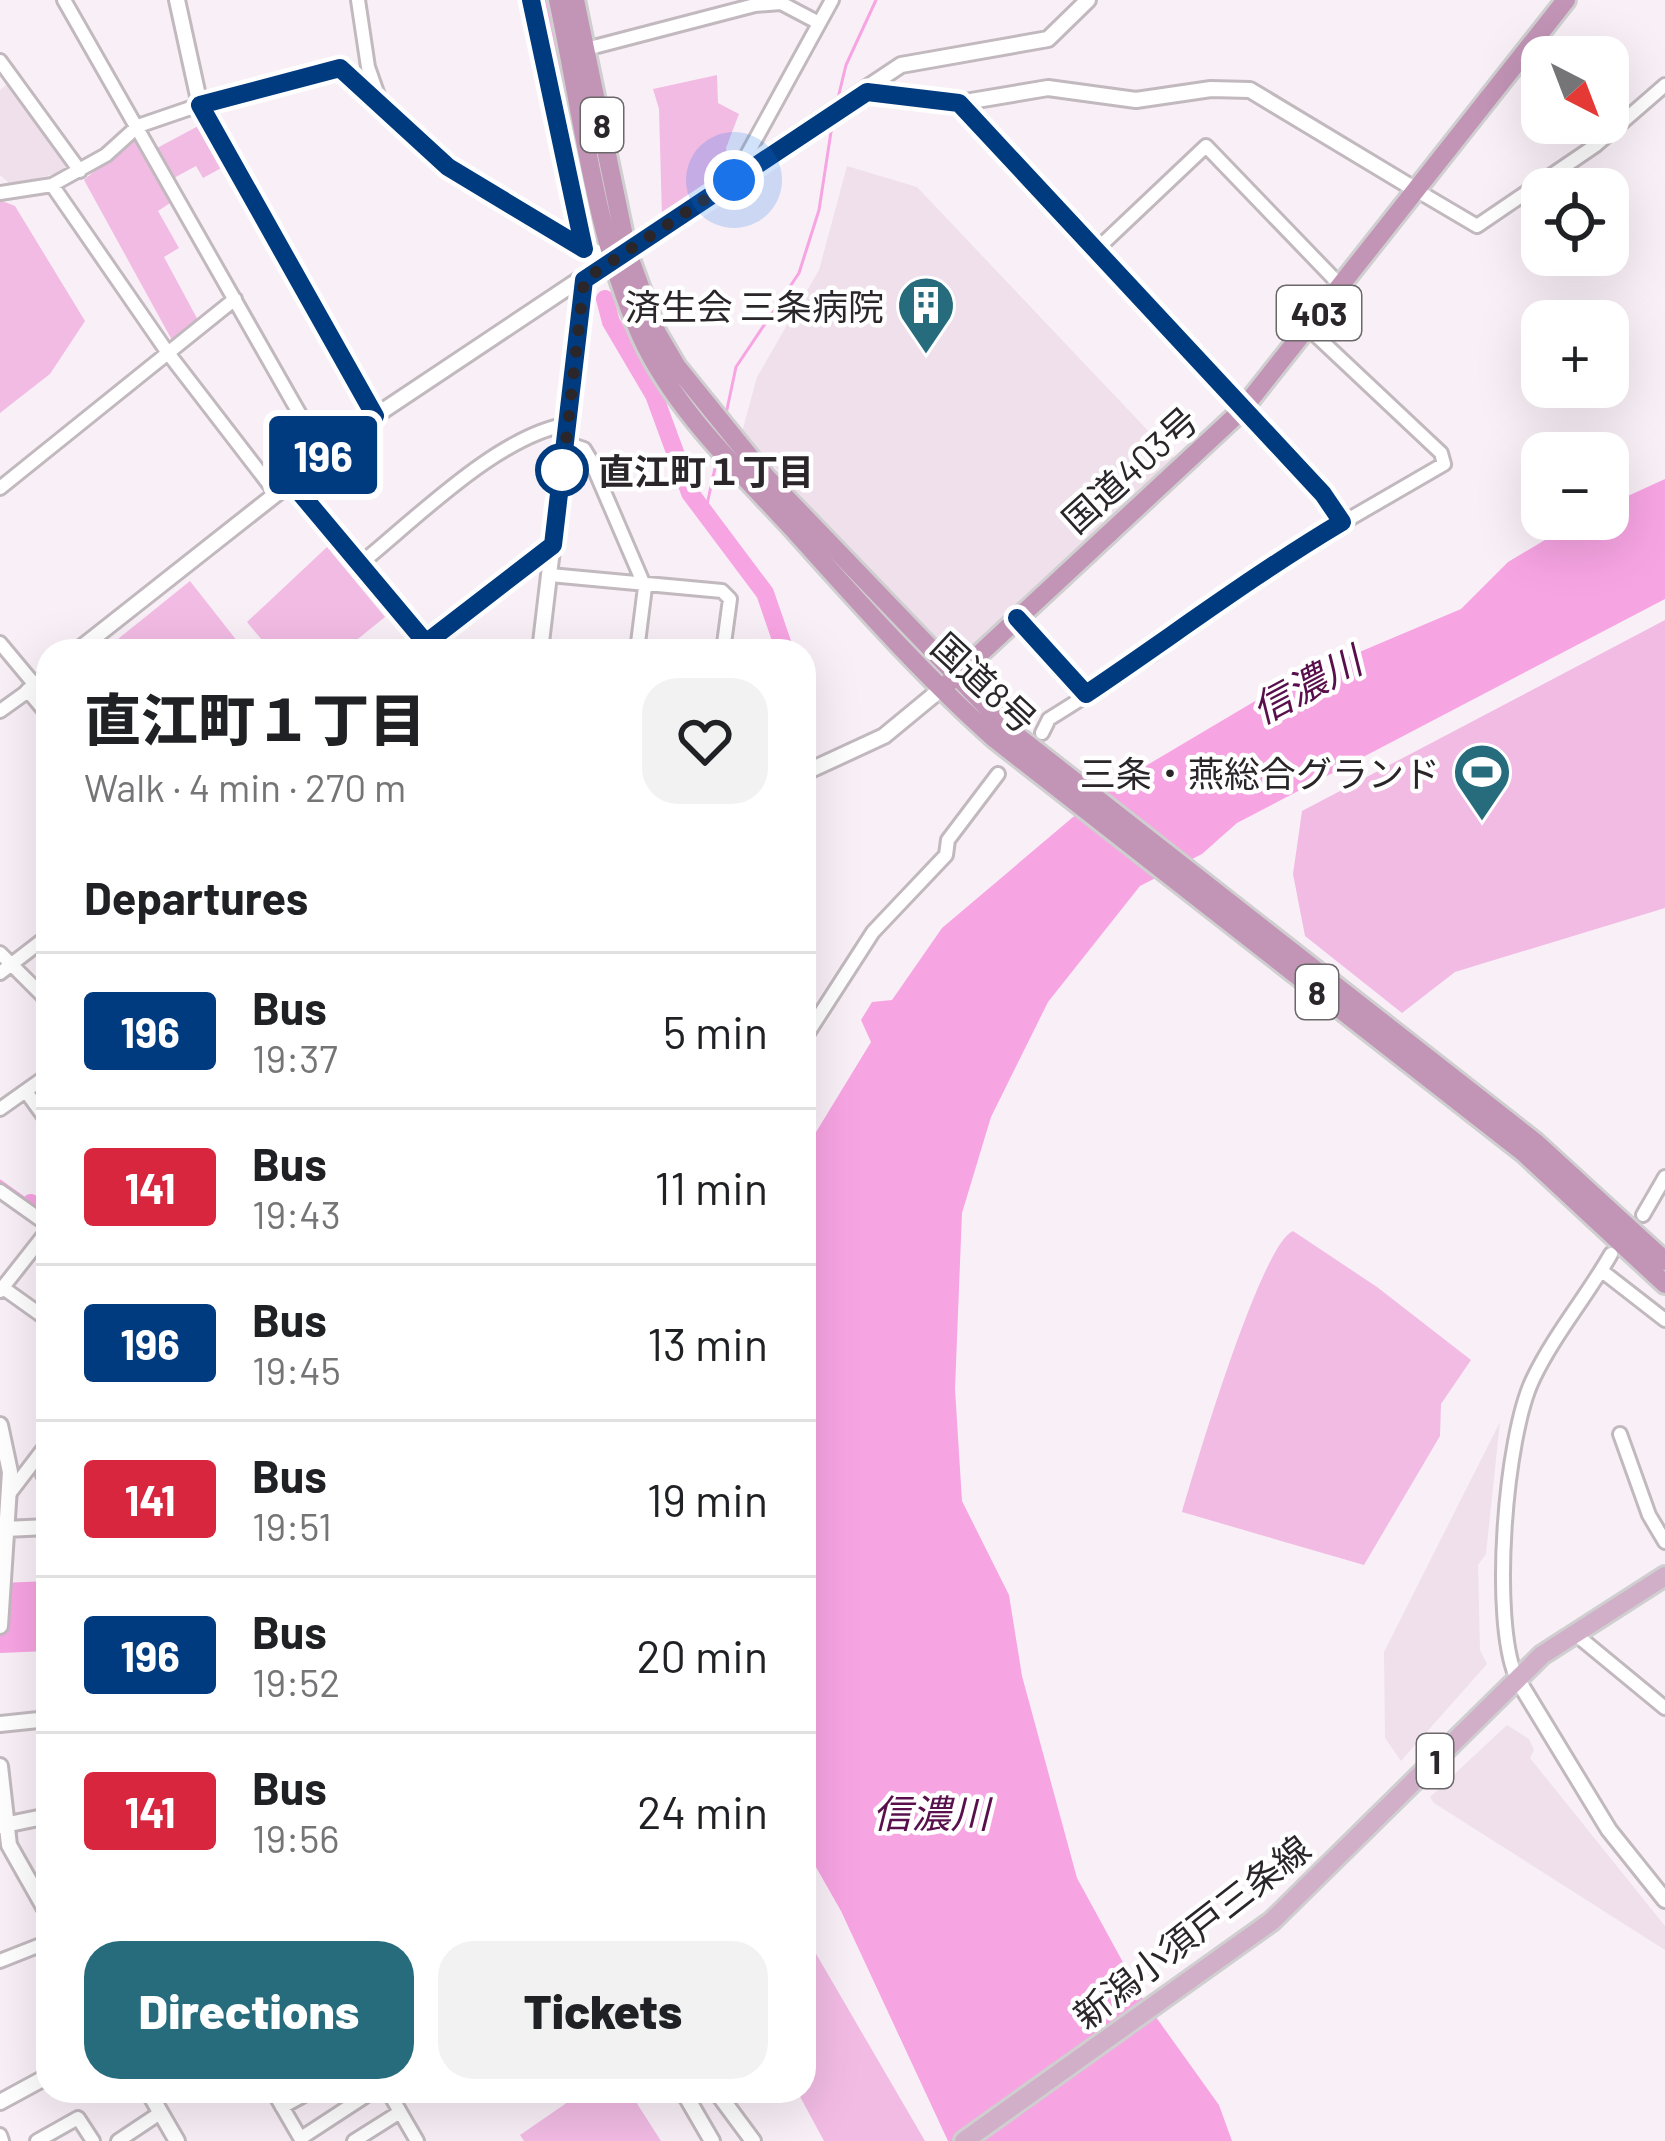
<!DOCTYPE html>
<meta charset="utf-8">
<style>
:root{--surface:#fff;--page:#f2f2f2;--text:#202124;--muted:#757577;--line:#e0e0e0;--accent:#276c7c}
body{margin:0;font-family:Barlow,"Noto Sans JP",sans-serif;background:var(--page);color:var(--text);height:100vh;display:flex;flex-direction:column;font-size:45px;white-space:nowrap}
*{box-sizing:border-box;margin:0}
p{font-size:39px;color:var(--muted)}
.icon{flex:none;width:66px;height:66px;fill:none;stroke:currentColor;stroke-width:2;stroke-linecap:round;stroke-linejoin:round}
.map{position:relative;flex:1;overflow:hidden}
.side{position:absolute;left:36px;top:639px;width:780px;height:1464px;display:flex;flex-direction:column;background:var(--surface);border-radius:36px;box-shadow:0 12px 48px #0002}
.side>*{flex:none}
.badge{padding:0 24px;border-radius:9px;font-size:42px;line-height:78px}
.needle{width:78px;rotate:138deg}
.fabs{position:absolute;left:1521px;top:36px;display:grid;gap:24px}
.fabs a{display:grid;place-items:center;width:108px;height:108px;border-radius:24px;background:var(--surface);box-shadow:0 12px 48px #0002;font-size:60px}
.you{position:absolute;width:60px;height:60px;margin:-30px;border:9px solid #fff;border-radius:50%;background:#1a73e8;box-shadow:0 0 0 18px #1a73e833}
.map>.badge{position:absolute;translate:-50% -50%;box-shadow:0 0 0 6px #fff}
h2{padding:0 48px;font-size:45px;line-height:108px}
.round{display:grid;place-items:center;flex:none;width:126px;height:126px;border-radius:36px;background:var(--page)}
.head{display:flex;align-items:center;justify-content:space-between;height:204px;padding:0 48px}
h1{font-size:57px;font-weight:800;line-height:90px}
.action{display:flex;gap:24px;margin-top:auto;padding:24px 48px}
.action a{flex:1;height:138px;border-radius:36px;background:var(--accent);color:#fff;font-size:48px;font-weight:800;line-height:138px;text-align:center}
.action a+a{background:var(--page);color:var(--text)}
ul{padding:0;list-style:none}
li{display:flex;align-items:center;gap:36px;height:156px;padding:0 48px;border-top:3px solid var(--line)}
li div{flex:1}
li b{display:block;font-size:45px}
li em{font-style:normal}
li .badge{min-width:132px;font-weight:700;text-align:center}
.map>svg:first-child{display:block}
.built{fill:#efe0eb}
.green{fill:#f2bbe4}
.water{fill:#f7a4e3}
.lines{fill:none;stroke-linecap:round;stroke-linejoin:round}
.stream{stroke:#f7a4e3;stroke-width:3}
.river{stroke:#f7a4e3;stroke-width:18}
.minor-casing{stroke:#c2b9bf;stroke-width:18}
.tertiary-casing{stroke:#c2b9bf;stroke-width:20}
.primary-casing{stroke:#d0cfd0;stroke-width:24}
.trunk-casing{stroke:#d0cfd0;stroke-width:24}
.minor{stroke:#fff;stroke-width:12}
.tertiary{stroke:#fff;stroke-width:14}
.primary{stroke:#d1afc8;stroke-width:18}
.trunk{stroke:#c294b6;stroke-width:18}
.line-casing{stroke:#fff;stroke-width:27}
.line{stroke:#003b80;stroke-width:18}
.walk{stroke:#2a2629;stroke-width:12;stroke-dasharray:0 21.6}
.stop-dot{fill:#fff;stroke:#003b80;stroke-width:6}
.labels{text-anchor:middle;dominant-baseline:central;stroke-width:9;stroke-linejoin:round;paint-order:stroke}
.shield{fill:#fff;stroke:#6a6769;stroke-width:3}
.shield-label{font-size:33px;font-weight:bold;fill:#2a2629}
.poi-label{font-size:36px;fill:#2a2629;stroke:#fff;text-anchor:end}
.street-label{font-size:36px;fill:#2a2629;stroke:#fff}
.stop-label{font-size:36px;font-weight:bold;fill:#2a2629;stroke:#fff;text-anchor:start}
.water-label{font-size:39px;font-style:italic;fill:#580f4c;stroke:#fff}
</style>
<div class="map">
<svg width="1665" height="2141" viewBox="0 0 1665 2141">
<rect width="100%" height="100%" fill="#f9f0f7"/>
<path class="built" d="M9,83l64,86 -62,16 -11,-10v-85z
M847,166l70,21 257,271 -203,188 -18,6 -17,-10 -194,-210 15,-55 62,-107z
M1500,1422l-14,132 -8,11 2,85 7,14 -86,97 -16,-23 -1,-86z
M1507,1725l22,14 5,11 -4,8 135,168v24l-231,-147 -4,-6z"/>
<path class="green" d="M717,75l1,28 21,11 -13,34 3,26 -67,44 -3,-109 -6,-20z
M202,124l23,42 -22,12 -7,-12 -22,12 -17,-30z
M136,136l37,65 -15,10 21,37 -15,9 35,65 -26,20 -89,-162z
M0,200l15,6 70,115 -35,53 -50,39z
M327,547l58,70 -42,34h-72l-24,-29z
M190,581l55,70h-142z
M1665,620v288l-210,64 -53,41 -97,-77 -12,-62 9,-63z
M1293,1231l84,56 94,73 -30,44 -1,32 -76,129 -182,-53c13,-44 79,-268 111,-281z
M804,1926l11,26 110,189h-101l-27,-50h7z
M584,2091h26l6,8 13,-8 32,50h-137l-4,-6z"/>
<path class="water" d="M1665,479v120l-428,224 -35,31 -62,32 -92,116 -57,115 -29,96 -7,176 7,112 47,94 13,81 55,202 66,121 76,106 13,36h-284l-107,-230 -37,-65v-683l6,-21 61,-100 -10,-22 11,-18 20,-2 50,-72 163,-138 179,-106 177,-75 47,-47 72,-43h28v-14z
M48,1581v70l-48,2v-70z"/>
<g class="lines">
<path class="stream" d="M838,98l8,-33 30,-65
M726,414l10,-47 63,-94 20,-63 14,-91
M706,509l11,-50
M0,1181l31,22"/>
<path class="river" d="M543,0l48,228
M605,299l6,23 43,73 36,98 75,100 20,58
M804,762v46
M804,973l2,2
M31,1203l17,13"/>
<g class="minor-casing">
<path id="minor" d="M64,0l259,455
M358,0l10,67 12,34
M531,0l53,249
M586,49l169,-44 26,-2 38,20
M0,61l80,110
M959,103l364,391 18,28
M737,173l95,-173
M52,185l116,168 107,139
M1416,190l61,36 119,-81 69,-60
M0,193l52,-8 54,-30 32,-29 76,-26 126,-32 108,99 166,94
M1095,251l111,-105 133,138
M566,443l18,6 6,10 55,128 -8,64
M290,481l136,162
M0,488l235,-189
M360,564c56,-45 138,-129 209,-140
M550,575l172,16 8,8 -7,52
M1017,618l69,76
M0,643l35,42
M417,651l136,-106
M0,711l28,-20 20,24
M1042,733l7,-14 102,-64 117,-89 176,-102 -3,-11 -134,-126
M0,953l48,48
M0,973l48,-37
M804,1039l69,-107 73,-77 2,-15 50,-66
M27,1093l21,29
M0,1109l48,-34
M0,1191l48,34
M1643,1215l22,-38
M1602,1271l63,49
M6,1290l42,30
M0,1291l48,-61
M1620,1434l29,81 16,27
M43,1475h5
M9,1494l39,-51
M1574,1633l91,75
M1516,1677c-25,-59 -11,-240 17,-298 21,-44 54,-83 78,-125
M0,1961l48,-19
M273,2091l29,50
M388,2091l29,50
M282,2107l29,-16
M0,2135l2,6
M301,2138l72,-47
M37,2141l41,-23 15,23
M118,2141l42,-28
M354,2141l46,-29"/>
</g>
<g class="tertiary-casing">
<path id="tertiary" d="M177,0l23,105 175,311
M867,91l92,12 89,-15 88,12 75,-11 39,1 166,100
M77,651l298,-235 526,-351 147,-26 40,-39
M540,651l44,-371
M28,691l20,-16
M804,773l80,-37 57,-47
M0,1425l10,47 -10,154
M5,1529l43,-2
M1516,1677l93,153 56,70
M0,1724l48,-5
M0,1766l9,79 39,69
M0,1826l48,-10
M148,2091l29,50
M683,2091l29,50
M716,2091l37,50
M0,2102l48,-26"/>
</g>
<g class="primary-casing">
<path id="primary" d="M964,2141l308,-220 270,-266 123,-79"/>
</g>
<g class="trunk-casing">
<path id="trunk" d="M558,0c24,110 36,233 83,336 33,73 98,134 152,193 65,72 129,145 202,210l529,414 141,131
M575,0l52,251 30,82 20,34 89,110 242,252 527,413 130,119
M945,686l297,-276 324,-410"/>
</g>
<use href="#minor" class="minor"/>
<use href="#tertiary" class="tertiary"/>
<use href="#primary" class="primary"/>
<use href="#trunk" class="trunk"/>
</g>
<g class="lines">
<g class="line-casing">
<path id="line" d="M531,0l53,249 -136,-82 -108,-99 -140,37 175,311 -85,65 136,162 127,-98 31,-265 283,-188 92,11 364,391 19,28c-89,53 -171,115 -256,172l-69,-76"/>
</g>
<use href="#line" class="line"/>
<path class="walk" d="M562,470l-1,16 23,-206 150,-100"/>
</g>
<defs>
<g id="building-pin" transform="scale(3)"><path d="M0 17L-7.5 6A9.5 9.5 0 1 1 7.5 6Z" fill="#276c7c" stroke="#fff"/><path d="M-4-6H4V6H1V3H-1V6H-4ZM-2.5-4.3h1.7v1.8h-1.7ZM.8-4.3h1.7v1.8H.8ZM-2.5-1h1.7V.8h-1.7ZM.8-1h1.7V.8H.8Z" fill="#fff"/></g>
<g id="stadium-pin" transform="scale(3)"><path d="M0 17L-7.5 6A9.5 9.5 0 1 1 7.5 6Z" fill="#276c7c" stroke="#fff"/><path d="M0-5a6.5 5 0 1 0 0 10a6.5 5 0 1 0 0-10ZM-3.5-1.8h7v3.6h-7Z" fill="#fff"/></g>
</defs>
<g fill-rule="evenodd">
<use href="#building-pin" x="926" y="305"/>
<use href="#stadium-pin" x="1482" y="772"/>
</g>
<circle class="stop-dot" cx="562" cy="470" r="24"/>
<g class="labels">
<g class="shield">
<rect x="581" y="98" width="42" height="54" rx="9"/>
<rect x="1277" y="286" width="84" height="54" rx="9"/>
<rect x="1296" y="965" width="42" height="54" rx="9"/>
<rect x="1417" y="1734" width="36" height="54" rx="9"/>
</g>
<g class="shield-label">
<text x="602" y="125">8</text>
<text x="1319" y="313">403</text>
<text x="1317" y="992">8</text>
<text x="1435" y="1761">1</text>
</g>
<g class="poi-label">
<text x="884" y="305">済生会 三条病院</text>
<text x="1440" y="772">三条・燕総合グランド</text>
</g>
<g class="street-label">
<text transform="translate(1129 469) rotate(-42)">国道403号</text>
<text transform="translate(985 682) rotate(43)">国道8号</text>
<text transform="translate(1191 1931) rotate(-38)">新潟小須戸三条線</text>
</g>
<g class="stop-label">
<text x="598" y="470">直江町１丁目</text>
</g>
<g class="water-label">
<text transform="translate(1306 684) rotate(-28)">信濃川</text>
<text x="931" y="1812">信濃川</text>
</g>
</g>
</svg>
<div class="fabs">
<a><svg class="needle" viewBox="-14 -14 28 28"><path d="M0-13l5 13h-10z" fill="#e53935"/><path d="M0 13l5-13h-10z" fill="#757577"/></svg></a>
<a><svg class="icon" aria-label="locate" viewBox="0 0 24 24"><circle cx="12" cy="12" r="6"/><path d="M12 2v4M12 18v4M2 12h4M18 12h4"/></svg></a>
<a>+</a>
<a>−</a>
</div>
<div class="you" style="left:734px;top:180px"></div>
<b class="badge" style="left:323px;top:455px;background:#003b80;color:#fff">196</b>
<section class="side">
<div class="head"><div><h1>直江町１丁目</h1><p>Walk · 4 min · 270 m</p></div><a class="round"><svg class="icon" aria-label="heart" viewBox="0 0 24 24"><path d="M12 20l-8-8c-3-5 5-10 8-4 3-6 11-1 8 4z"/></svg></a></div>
<h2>Departures</h2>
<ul>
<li><span class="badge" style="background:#003b80;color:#fff">196</span><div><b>Bus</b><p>19:37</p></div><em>5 min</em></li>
<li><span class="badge" style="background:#d7263d;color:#fff">141</span><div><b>Bus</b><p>19:43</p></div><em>11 min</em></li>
<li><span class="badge" style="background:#003b80;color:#fff">196</span><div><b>Bus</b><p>19:45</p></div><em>13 min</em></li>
<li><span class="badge" style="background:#d7263d;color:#fff">141</span><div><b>Bus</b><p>19:51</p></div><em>19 min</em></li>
<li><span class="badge" style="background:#003b80;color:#fff">196</span><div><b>Bus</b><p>19:52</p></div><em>20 min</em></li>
<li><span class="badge" style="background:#d7263d;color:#fff">141</span><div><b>Bus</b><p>19:56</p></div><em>24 min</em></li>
</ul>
<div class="action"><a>Directions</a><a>Tickets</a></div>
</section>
</div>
